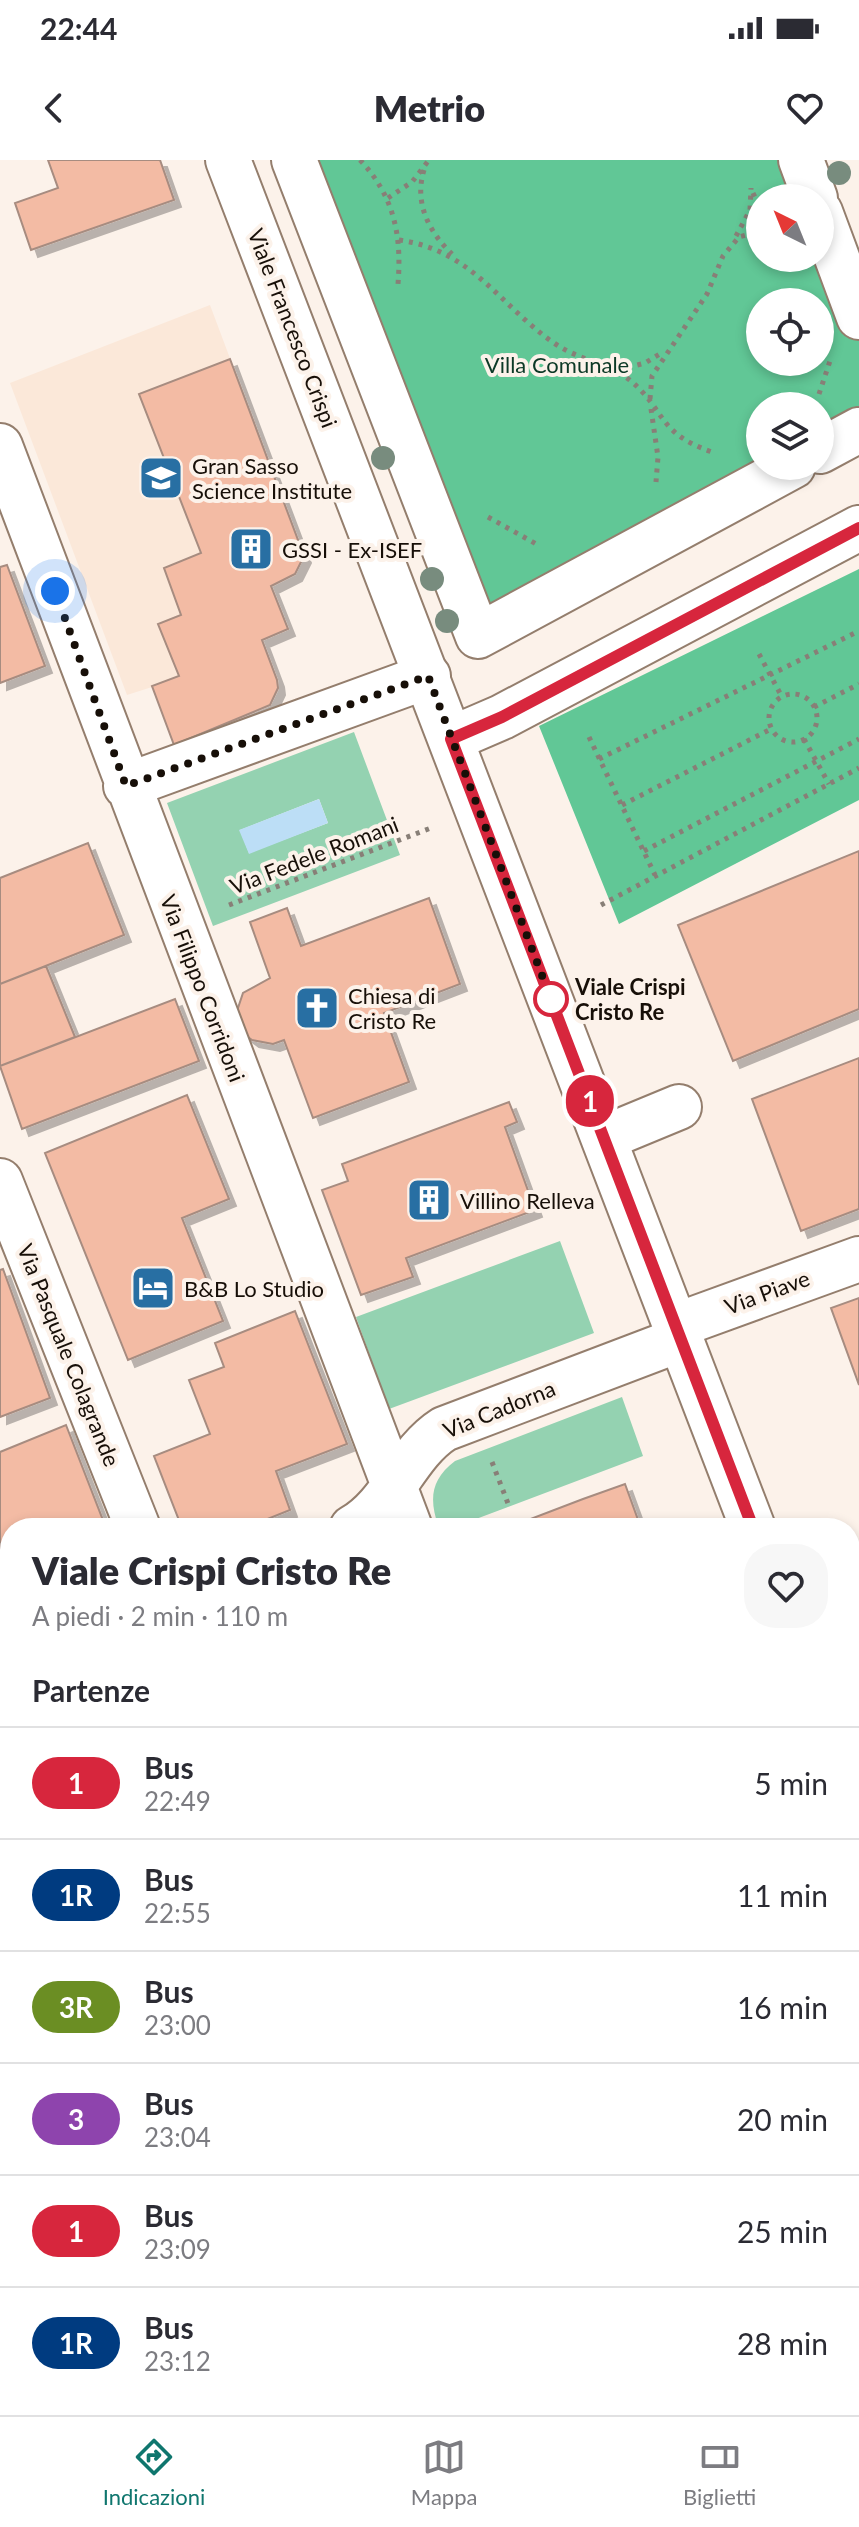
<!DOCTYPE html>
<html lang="it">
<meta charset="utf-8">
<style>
:root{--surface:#fff;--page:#f7f7f7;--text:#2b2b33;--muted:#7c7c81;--line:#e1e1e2;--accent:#0f766e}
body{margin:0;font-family:Lato,sans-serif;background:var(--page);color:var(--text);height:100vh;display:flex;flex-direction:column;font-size:30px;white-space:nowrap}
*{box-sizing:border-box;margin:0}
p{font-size:26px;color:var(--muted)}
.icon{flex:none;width:44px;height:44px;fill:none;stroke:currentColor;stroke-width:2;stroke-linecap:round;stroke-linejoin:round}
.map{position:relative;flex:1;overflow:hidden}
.sheet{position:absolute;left:0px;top:1358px;width:860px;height:898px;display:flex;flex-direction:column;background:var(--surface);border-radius:32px 32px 0 0;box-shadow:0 4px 12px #0003}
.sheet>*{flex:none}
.badge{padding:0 16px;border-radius:26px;font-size:28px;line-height:52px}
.needle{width:52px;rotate:317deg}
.fabs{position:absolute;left:746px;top:24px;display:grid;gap:16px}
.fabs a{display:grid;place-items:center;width:88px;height:88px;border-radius:50%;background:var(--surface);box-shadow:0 4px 12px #0003;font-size:40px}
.you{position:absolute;width:40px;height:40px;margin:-20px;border:6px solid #fff;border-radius:50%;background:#1a73e8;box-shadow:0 0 0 12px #1a73e833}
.map>.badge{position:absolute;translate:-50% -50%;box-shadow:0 0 0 4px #fff}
h2{padding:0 32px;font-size:30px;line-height:72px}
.round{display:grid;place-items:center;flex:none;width:84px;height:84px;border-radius:32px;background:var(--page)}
.overview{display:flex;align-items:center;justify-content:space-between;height:136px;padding:0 32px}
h1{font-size:38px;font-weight:800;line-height:60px}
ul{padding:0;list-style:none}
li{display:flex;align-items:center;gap:24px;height:112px;padding:0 32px;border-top:2px solid var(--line)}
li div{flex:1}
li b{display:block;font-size:30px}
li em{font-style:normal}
li .badge{min-width:88px;font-weight:700;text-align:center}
.status{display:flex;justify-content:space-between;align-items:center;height:56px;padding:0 40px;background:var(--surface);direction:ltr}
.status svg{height:22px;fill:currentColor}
header{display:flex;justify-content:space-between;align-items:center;height:104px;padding:0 32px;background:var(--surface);font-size:36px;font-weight:800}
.tab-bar{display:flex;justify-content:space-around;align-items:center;height:112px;border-top:2px solid var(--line);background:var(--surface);font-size:22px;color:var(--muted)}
.tab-bar a{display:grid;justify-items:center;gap:4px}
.tab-bar .selected{color:var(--accent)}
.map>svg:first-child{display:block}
.built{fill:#fbe8d9}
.green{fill:#94d2b1;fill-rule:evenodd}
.forest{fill:#61c796;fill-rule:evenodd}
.water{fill:#bcdef6}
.building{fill:#f3bba4;stroke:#a78c80;stroke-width:2;filter:url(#shadow)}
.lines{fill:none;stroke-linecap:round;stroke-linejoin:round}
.minor-casing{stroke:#947e6d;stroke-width:48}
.major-casing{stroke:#947e6d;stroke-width:48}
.path{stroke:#887f77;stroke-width:5;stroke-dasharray:4 6;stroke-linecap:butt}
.minor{stroke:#fff;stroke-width:44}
.major{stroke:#fff;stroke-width:44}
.tree{fill:#788c7e}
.line-casing{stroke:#fff;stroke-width:18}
.line{stroke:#d7263d;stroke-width:12}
.walk{stroke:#170f08;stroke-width:8;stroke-dasharray:0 14.4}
.stop-dot{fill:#fff;stroke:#d7263d;stroke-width:4}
.labels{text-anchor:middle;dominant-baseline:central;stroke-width:8;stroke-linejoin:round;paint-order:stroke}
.street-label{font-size:22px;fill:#170f08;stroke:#fcf2ea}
.park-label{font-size:22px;fill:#0c3926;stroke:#fcf2ea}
.poi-label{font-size:22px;fill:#170f08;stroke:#fcf2ea;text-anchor:start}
.stop-label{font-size:22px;font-weight:bold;fill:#170f08;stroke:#fcf2ea;text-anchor:start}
</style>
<div class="status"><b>22:44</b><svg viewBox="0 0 49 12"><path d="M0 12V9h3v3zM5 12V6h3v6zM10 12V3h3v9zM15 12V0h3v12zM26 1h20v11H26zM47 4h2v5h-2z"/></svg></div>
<header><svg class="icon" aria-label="back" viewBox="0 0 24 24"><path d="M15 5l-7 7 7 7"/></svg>Metrio<svg class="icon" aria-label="heart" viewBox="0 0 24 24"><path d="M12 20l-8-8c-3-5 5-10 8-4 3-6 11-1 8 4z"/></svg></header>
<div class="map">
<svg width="859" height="2255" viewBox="0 0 859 2255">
<defs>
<filter id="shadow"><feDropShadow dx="7" dy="7" stdDeviation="0" flood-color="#0004"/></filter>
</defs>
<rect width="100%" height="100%" fill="#fcf2ea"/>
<path class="built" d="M210,145l94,251 -9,18 -24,12 8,21 -17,33 15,40 1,8 -8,17 -96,40 -22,-58 -25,8 -117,-312z"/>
<path class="green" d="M354,572l46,123 -187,71 -46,-123zM319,639l9,24 -79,30 -9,-23z
M560,1081l34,92 -205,76 -33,-92z
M622,1237l21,59 -191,72h-13c-10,-28 -9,-48 16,-67z"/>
<path class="forest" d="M294,0h507l14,38h-55v60h60l39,59v113l-39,21v-45h-60v60l-282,170zM760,142h60v60h-60z
M859,409v231l-240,124 -80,-198z"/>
<path class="water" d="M319,639l9,24 -79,31 -10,-24z"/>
<path class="building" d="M48,0h112l14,40 -143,50 -16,-47 43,-15z
M230,199l74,197 -9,18 -24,12 17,43 -26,11 15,40 1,8 -8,17 -96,40 -22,-59 27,-10 -21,-52 23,-9 -17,-47 37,-15 -62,-159z
M7,405l38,101 -45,17v-116z
M88,683l36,92 -124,49v-106z
M859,691v158l-126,52 -55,-136z
M429,738l31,86 -76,29 25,69 -96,36 -29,-78 -11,4 -21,-4 -8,-6 -8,-20 7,-21 27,-15 -20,-56 37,-14 14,38z
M46,806l29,71 -75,29v-82z
M175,839l24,62 -177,68 -22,-63z
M859,898v151l-58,22 -49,-132z
M187,935l42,104 -47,19 41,103 -95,39 -83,-207z
M509,942l8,20 -12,5 30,83 -129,48 7,19 -52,18 -39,-105 26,-9 -6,-17z
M3,1109l47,129 -50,19v-147z
M859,1138v87l-28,-77z
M295,1151l52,133 -71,27 14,39 -45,18h-63l-28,-72 56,-22 -21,-54 35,-13 -9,-24z
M66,1265l40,103h-96v90l-10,4v-170z
M625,1324l16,44h-134l76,-29z
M10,1548v42l-10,-24v-13z
M10,1720v114l-10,3v-113z
M850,2068l9,25v60l-9,4z
M83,2246h25l7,9h-43z
M276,2246h153l3,9h-111l-3,-8 -20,8h-19z
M535,2246h104l-23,9h-77z
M708,2246h6l3,9h-32z"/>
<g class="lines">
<g class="minor-casing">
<path id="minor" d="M294,0l184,476 315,-170
M801,0l14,38
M820,52l39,105
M0,286l410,1082
M820,291l39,-21
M126,626l302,-110
M604,978l75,-31
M0,1021l138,347
M675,1166l184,-67
M352,1368c41,-23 53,-74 92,-99l237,-90
M0,1509l10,-4
M0,2063l10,13
M139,2246l7,9
M487,2246l3,9
M745,2246l3,9"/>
</g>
<g class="major-casing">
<path id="major" d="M228,0l525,1368
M451,579l51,-22 357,-189
M850,1623l9,23"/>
</g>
<path class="path" d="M360,0c34,36 42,75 38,124
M424,10c-10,32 4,61 28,84
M753,33l7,15
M388,38l24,-16 17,-22
M736,76l14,-26 1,-22
M399,80c73,10 100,65 155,103 24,17 55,20 77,38 36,31 26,52 81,71
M618,210l27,-7 18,-11
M819,234l12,-36
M650,239l2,-23 55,-82 16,-38 16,-19 21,-6
M651,249l7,48 -2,25
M488,357l50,28
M759,494l23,43
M769 558a24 24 0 1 1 48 0a24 24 0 1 1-48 0Z
M814,547l45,-23
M589,577l66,138
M804,579l25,45
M599,599l260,-128
M622,645l149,-76
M644,691l215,-112
M229,745l202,-77
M601,745l258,-137
M492,1302l17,44"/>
<use href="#minor" class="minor"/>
<use href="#major" class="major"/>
</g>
<g class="tree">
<circle cx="839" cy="13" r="12"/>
<circle cx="383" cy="298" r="12"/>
<circle cx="432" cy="419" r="12"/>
<circle cx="447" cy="461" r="12"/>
</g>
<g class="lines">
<g class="line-casing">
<path id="line" d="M753,1368l-302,-789 51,-22 357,-189"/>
</g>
<use href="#line" class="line"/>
<path class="walk" d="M55,431l71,195 302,-110 123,323"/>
</g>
<defs>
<g id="university-square" transform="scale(2.3)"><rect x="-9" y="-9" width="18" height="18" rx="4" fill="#286fa3" stroke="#fcf2ea"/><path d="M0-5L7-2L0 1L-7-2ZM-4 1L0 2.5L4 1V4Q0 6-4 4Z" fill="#fff"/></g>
<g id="building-square" transform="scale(2.3)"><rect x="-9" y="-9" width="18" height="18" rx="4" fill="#286fa3" stroke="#fcf2ea"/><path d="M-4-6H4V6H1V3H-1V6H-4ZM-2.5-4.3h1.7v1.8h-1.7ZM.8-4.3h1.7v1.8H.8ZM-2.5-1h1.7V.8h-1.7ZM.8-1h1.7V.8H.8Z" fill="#fff"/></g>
<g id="church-square" transform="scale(2.3)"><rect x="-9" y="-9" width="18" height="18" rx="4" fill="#286fa3" stroke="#fcf2ea"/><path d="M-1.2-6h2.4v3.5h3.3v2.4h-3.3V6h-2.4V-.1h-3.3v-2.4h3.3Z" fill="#fff"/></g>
<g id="hotel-square" transform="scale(2.3)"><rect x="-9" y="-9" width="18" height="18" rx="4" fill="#286fa3" stroke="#fcf2ea"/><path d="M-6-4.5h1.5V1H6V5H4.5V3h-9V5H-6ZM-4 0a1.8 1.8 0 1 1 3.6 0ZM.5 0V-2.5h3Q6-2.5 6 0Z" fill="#fff"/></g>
</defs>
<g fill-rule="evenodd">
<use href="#university-square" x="161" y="318"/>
<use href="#building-square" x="251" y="389"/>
<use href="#church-square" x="317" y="848"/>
<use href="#building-square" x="429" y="1040"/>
<use href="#hotel-square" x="153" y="1128"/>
</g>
<circle class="stop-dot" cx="551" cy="839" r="16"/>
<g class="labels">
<g class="street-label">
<text transform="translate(293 168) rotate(69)">Viale Francesco Crispi</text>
<text transform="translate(314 695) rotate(-21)">Via Fedele Romani</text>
<text transform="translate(203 828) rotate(69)">Via Filippo Corridoni</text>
<text transform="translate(767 1132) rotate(-20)">Via Piave</text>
<text transform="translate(69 1195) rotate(68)">Via Pasquale Colagrande</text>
<text transform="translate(499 1249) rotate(-22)">Via Cadorna</text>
</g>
<g class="park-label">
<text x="557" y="204">Villa Comunale</text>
</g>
<g class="poi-label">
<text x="192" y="305">Gran Sasso<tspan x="192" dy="25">Science Institute</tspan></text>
<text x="282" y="389">GSSI - Ex-ISEF</text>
<text x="348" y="835">Chiesa di<tspan x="348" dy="25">Cristo Re</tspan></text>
<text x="460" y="1040">Villino Relleva</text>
<text x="184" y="1128">B&amp;B Lo Studio</text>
</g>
<g class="stop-label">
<text x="575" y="826">Viale Crispi<tspan x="575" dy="25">Cristo Re</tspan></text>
</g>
</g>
</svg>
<div class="fabs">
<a><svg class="needle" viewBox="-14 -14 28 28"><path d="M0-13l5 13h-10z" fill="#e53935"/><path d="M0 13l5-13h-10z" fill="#7c7c81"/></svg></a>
<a><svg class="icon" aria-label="locate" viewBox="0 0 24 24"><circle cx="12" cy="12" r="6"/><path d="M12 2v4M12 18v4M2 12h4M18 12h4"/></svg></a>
<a><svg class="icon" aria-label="layers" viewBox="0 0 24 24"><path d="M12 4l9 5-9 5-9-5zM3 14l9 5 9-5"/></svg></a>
</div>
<div class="you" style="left:55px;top:431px"></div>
<b class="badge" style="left:590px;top:941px;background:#d7263d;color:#fff">1</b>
<section class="sheet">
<div class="overview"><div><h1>Viale Crispi Cristo Re</h1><p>A piedi · 2 min · 110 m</p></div><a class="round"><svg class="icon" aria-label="heart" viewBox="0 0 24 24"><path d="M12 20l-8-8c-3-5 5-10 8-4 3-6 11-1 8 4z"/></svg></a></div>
<h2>Partenze</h2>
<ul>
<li><span class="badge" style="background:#d7263d;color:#fff">1</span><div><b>Bus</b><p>22:49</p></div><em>5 min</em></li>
<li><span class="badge" style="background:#003b80;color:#fff">1R</span><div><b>Bus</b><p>22:55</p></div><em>11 min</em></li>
<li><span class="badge" style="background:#6b8e23;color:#fff">3R</span><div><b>Bus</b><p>23:00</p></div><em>16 min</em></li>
<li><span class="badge" style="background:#8e44ad;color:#fff">3</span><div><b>Bus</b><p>23:04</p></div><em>20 min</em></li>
<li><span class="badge" style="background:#d7263d;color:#fff">1</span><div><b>Bus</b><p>23:09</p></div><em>25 min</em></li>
<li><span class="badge" style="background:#003b80;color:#fff">1R</span><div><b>Bus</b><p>23:12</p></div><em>28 min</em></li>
</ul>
</section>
</div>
<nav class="tab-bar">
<a class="selected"><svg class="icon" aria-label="directions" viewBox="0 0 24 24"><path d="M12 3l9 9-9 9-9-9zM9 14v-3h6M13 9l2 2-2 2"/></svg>Indicazioni</a>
<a><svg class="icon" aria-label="map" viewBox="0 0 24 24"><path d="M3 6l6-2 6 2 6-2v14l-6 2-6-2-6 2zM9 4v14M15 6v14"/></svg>Mappa</a>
<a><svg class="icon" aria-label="tickets" viewBox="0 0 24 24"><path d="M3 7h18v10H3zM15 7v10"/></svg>Biglietti</a>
</nav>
